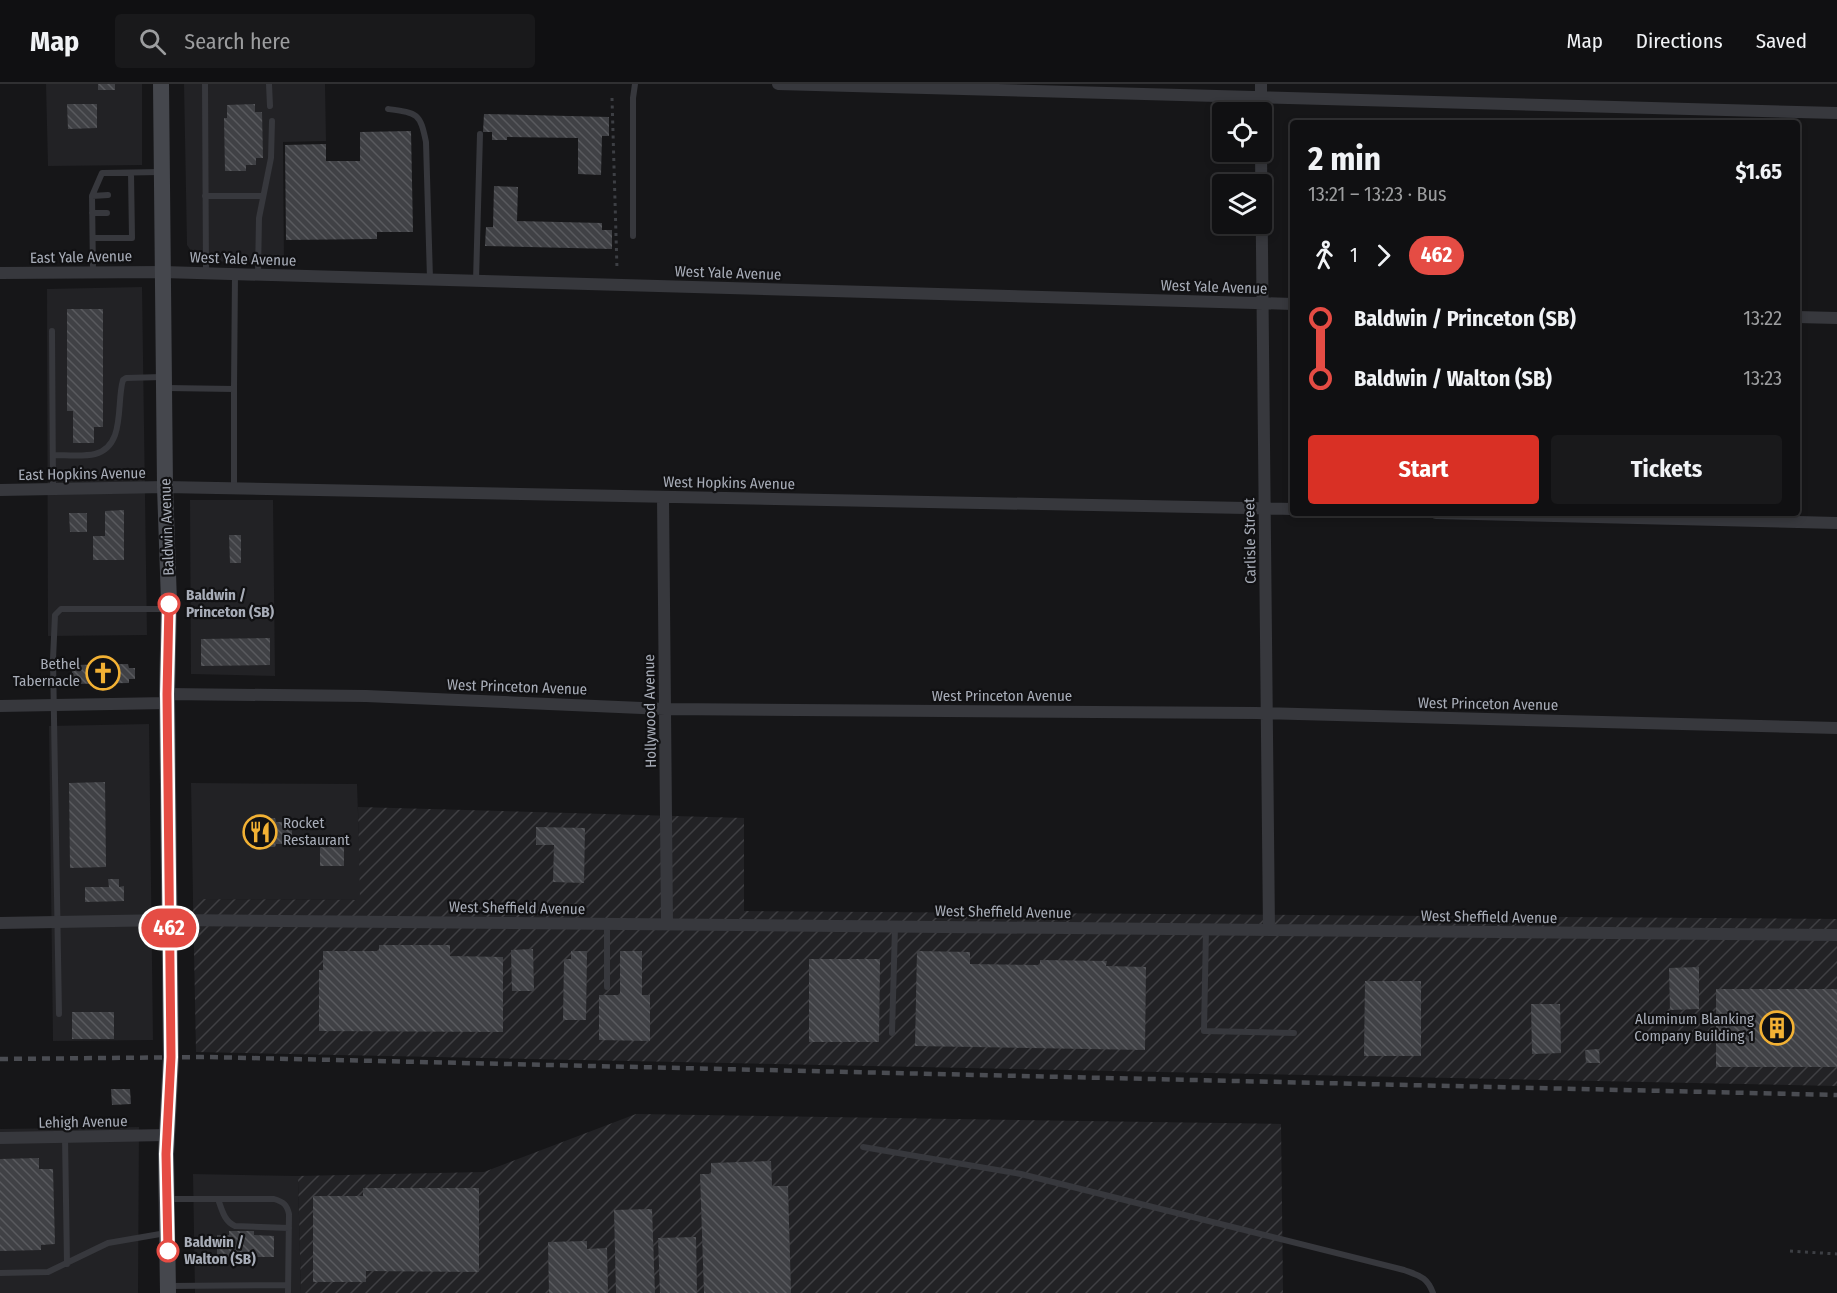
<!DOCTYPE html>
<meta charset="utf-8">
<style>
:root{--surface:#101012;--page:#19191b;--text:#f1f3f6;--muted:#9c9d9f;--line:#303032;--accent:#d93025}
body{margin:0;font-family:"Fira Sans Condensed",sans-serif;background:var(--page);color:var(--text);height:100vh;display:flex;flex-direction:column;font-size:22px;white-space:nowrap}
*{box-sizing:border-box;margin:0}
p{font-size:20px;color:var(--muted)}
.icon{flex:none;width:33px;height:33px;fill:none;stroke:currentColor;stroke-width:2;stroke-linecap:round;stroke-linejoin:round}
.map{position:relative;flex:1;overflow:hidden}
.sheet{position:absolute;left:1290px;top:36px;width:510px;height:396px;display:flex;flex-direction:column;background:var(--surface);border-radius:6px;box-shadow:0 3px 9px #0003,0 0 0 2px var(--line)}
.sheet>*{flex:none}
.badge{padding:0 12px;border-radius:20px;font-size:21px;line-height:39px}
.tools{position:absolute;left:1212px;top:18px;display:grid;gap:12px}
.tools a{display:grid;place-items:center;width:60px;height:60px;border-radius:6px;background:var(--surface);box-shadow:0 3px 9px #0003,0 0 0 2px var(--line);font-size:30px}
.map>.badge{position:absolute;translate:-50% -50%;box-shadow:0 0 0 3px #fff}
.legs{display:flex;align-items:center;gap:9px;height:66px;padding:0 18px;font-size:20px}
.legs p{margin-inline-start:auto}
.headline{display:flex;align-items:center;justify-content:space-between;height:102px;padding:0 18px}
h1{font-size:33px;font-weight:700;line-height:45px}
.primary-button{display:flex;gap:12px;margin-top:auto;padding:12px 18px}
.primary-button a{flex:1;height:69px;border-radius:6px;background:var(--accent);color:#fff;font-size:24px;font-weight:700;line-height:69px;text-align:center}
.primary-button a+a{background:var(--page);color:var(--text)}
ul{padding:0 18px;list-style:none}
li{display:flex;align-items:center;gap:21px;height:60px;font-size:22px}
li i{display:grid;place-items:center;width:9px;height:100%;margin:0 8px;background:currentColor}
li i::after{content:'';width:15px;height:15px;margin:-8px;border:4px solid;border-radius:50%;background:var(--surface)}
li p{margin-inline-start:auto}
li:first-child i{background:linear-gradient(#0000 50%,currentColor 0)}
li:last-child i{background:linear-gradient(currentColor 50%,#0000 0)}
header{display:flex;align-items:center;gap:36px;box-sizing:border-box;height:84px;padding:0 30px;background:var(--surface);border-bottom:2px solid var(--line)}
header strong{font-size:28px}
nav{display:flex;gap:33px;margin-inline-start:auto;font-size:21px}
.search{width:420px;height:54px;background:var(--page);display:flex;align-items:center;gap:15px;box-sizing:border-box;padding:0 21px;border-radius:6px;color:var(--muted);font-size:22px}
.map>svg:first-child{display:block}
.built{fill:#222225}
.industrial{fill:url(#industrial-furrows)}
.building{fill:url(#building-back-hatch)}
.lines{fill:none;stroke-linecap:round;stroke-linejoin:round}
.path{stroke:#3d3f44;stroke-width:3;stroke-dasharray:3 4.5;stroke-linecap:butt}
.lane{stroke:#37383d;stroke-width:6}
.street{stroke:#37383d;stroke-width:12}
.secondary{stroke:#45474d;stroke-width:16}
.rail{stroke:#4a4c52;stroke-width:4.5;stroke-dasharray:8 6;stroke-linecap:butt}
.line-1-casing{stroke:#fff;stroke-width:14}
.line-1{stroke:#e54c44;stroke-width:9}
.stop-1-dot{fill:#fff;stroke:#e54c44;stroke-width:3}
.labels{text-anchor:middle;dominant-baseline:central;stroke-width:4.5;stroke-linejoin:round;paint-order:stroke}
.street-label{font-size:15px;fill:#a8adb8;stroke:#111113}
.stop-label{font-size:15px;font-weight:bold;fill:#a8adb8;stroke:#111113;text-anchor:start}
.poi-label{font-size:15px;fill:#a8adb8;stroke:#111113;text-anchor:end}
</style>
<header>
<strong>Map</strong>
<div class="search"><svg class="icon" aria-label="search" viewBox="0 0 24 24"><circle cx="10" cy="10" r="6"/><path d="M15 15l6 6"/></svg>Search here</div>
<nav><a>Map</a><a>Directions</a><a>Saved</a></nav>
</header>
<div class="map">
<svg width="1837" height="1209" viewBox="0 0 1837 1209">
<defs>
<pattern id="industrial-furrows" width="10" height="10" patternUnits="userSpaceOnUse" patternTransform="scale(1.5)"><rect width="10" height="10" fill="#222225"/><path d="M-1 1l2-2M0 10L10 0M9 11l2-2" fill="none" stroke="#3f3f43"/></pattern>
<pattern id="building-back-hatch" width="6" height="6" patternUnits="userSpaceOnUse" patternTransform="scale(1.5)"><rect width="6" height="6" fill="#404145"/><path d="M-1 5l2 2M0 0l6 6M5-1l2 2" fill="none" stroke="#595a5e"/></pattern>
</defs>
<rect width="100%" height="100%" fill="#161618"/>
<path class="built" d="M46,0h96v81l-94,1z
M184,0h141l1,57 -43,1 1,121 -86,-2 -11,-16z
M142,203l5,348 -99,1 -1,-347z
M190,416h83l2,176 -84,-2z
M149,640l4,316 -100,1 -4,-315z
M191,699l166,1 4,116 -168,-1z
M139,1043l-1,166h-138v-164z
M193,1090l105,2 3,117h-106z"/>
<path class="industrial" d="M358,723l386,11v93l1093,8v167l-1641,-34 -3,-153 167,1z
M636,1030l645,10 2,169h-982l-3,-117 186,-4z"/>
<path class="building" d="M98,0h17v6h-17z
M67,20h30v24l-29,1z
M255,20v8h7l1,46h-7v7h-10v6h-21l-1,-53h3v-13z
M484,30l125,3v19h-7l-1,39 -23,-1v-36l-71,-1v3h-15v-8h-9z
M411,47l2,101h-36v7l-91,1 -1,-95 41,-1v17h34v-29z
M494,102l24,1 -1,34 85,2v7h10v19l-127,-3 1,-19h7z
M67,225h36v118h-9v16h-21v-32h-6z
M124,426v50h-31v-24h12v-25z
M69,429h18v19h-17z
M229,451h12v28h-11z
M270,554v27l-69,1v-27z
M128,580l1,4h6v11h-6v4l-57,1v-19z
M105,698l1,85 -36,1 -1,-85z
M250,734h25l1,4h16v22h-16l-1,3h-24l-3,-14z
M536,743l49,1 -1,55 -31,-1 1,-37h-18z
M344,762v20h-24v-19z
M108,795h11v8l5,-1v15l-39,1v-15h24z
M379,861h71v11l53,1v75l-184,-1v-61h4v-19h56z
M533,865l1,42h-22l-1,-41z
M571,867h16l-1,69h-23l1,-61h7z
M620,867h22v44h8v46l-51,-1v-45h21z
M917,867l53,1v12l70,1v-5l67,1 -1,5 40,1 -1,83 -230,-4z
M809,875h71l-1,83h-70z
M1699,883v42l-29,1 -1,-42z
M1365,897h56v75h-57z
M1716,905h121v78h-121z
M1531,920h29l1,49 -29,1z
M72,928h42v27h-42z
M1599,965l1,14h-14l-1,-13z
M111,1005h19l1,15 -19,1z
M39,1074v11h14l2,75 -14,1v5l-41,1v-92z
M771,1077l1,25h16l3,107h-87l-4,-119h11v-11z
M363,1104h116v84l-113,-1v11h-53v-86h50z
M652,1125l3,84h-39l-2,-83z
M229,1147h25v4l20,1v21h-23l1,2h-14v-2h-21v-22h12z
M696,1153l1,56h-37l-2,-55z
M587,1157v8l20,-1 1,45h-59l-1,-51z"/>
<g class="lines">
<path class="path" d="M612,14l5,171
M1790,1167l47,3"/>
<path class="lane" d="M205,0l1,189
M269,0l1,22
M388,25c30,4 32,4 38,33l4,137
M92,112l16,-1
M205,112h58
M92,129h15
M633,152v-138l2,-14
M93,154h39l-1,-65
M93,188l-1,-76 10,-23 58,-1
M258,190l1,-56 12,-60 1,-37
M476,197l4,-147
M52,247l1,158
M167,304l67,1 1,-115
M53,371c13,0 30,2 42,-1 31,-8 21,-51 28,-74l3,-2 36,-1
M234,405v-100
M1206,846l-2,101 90,2
M607,903v-63
M59,930l-6,-355 2,-44 6,-6h108
M892,949l3,-106
M65,1053l2,127
M863,1063l158,27 383,96c16,6 23,7 29,23
M167,1115h107c10,3 13,6 15,15l-1,79
M218,1115c4,11 6,22 17,27l54,2
M0,1189l48,-1 60,-29 58,-10
M169,1202l119,-1"/>
<path class="street" d="M778,0l1059,29
M1261,0v28
M1261,68l8,778
M0,189l163,-1 1130,32
M1797,233l40,1
M0,406l165,-3 1128,22
M663,413l4,427
M1436,429l401,10
M167,610l199,2 299,13 591,4 581,15
M0,622l167,-3
M0,839l169,-3 1668,15
M0,1054l167,-3"/>
<path class="secondary" d="M161,0l4,403 4,115 -2,92 4,363 -5,97 2,139"/>
<path class="rail" d="M0,975l207,-2 1630,38"/>
</g>
<g class="lines">
<g class="line-1-casing">
<path id="line-1" d="M168,1167l-2,-97 5,-97 -4,-363 2,-90"/>
</g>
<use href="#line-1" class="line-1"/>
</g>
<defs>
<g id="church-ring" transform="scale(1.725)"><circle r="9.5" fill="#111113" stroke="#f2b134" stroke-width="1.5"/><path d="M-1.2-6h2.4v3.5h3.3v2.4h-3.3V6h-2.4V-.1h-3.3v-2.4h3.3Z" fill="#f2b134"/></g>
<g id="restaurant-ring" transform="scale(1.725)"><circle r="9.5" fill="#111113" stroke="#f2b134" stroke-width="1.5"/><path d="M-5-6h1v4h1v-4h1v4h1v-4h1v5L-1.5 .5V6h-2V.5L-5-1ZM5-6V6H3V1.5H1.5Q1.5-4 5-6Z" fill="#f2b134"/></g>
<g id="building-ring" transform="scale(1.725)"><circle r="9.5" fill="#111113" stroke="#f2b134" stroke-width="1.5"/><path d="M-4-6H4V6H1V3H-1V6H-4ZM-2.5-4.3h1.7v1.8h-1.7ZM.8-4.3h1.7v1.8H.8ZM-2.5-1h1.7V.8h-1.7ZM.8-1h1.7V.8H.8Z" fill="#f2b134"/></g>
</defs>
<g fill-rule="evenodd">
<use href="#church-ring" x="103" y="589"/>
<use href="#restaurant-ring" x="260" y="748"/>
<use href="#building-ring" x="1777" y="944"/>
</g>
<g class="stop-1-dot">
<circle cx="169" cy="520" r="10"/>
<circle cx="168" cy="1167" r="10"/>
</g>
<g class="labels">
<g class="street-label">
<text transform="translate(81 173) rotate(-1)">East Yale Avenue</text>
<text transform="translate(243 175) rotate(2)">West Yale Avenue</text>
<text transform="translate(728 189) rotate(2)">West Yale Avenue</text>
<text transform="translate(1214 203) rotate(2)">West Yale Avenue</text>
<text transform="translate(82 390) rotate(-1)">East Hopkins Avenue</text>
<text transform="translate(729 399) rotate(1)">West Hopkins Avenue</text>
<text transform="translate(167 443) rotate(-92)">Baldwin Avenue</text>
<text transform="translate(1250 457) rotate(-91)">Carlisle Street</text>
<text transform="translate(517 603) rotate(2)">West Princeton Avenue</text>
<text x="1002" y="612">West Princeton Avenue</text>
<text transform="translate(1488 620) rotate(1)">West Princeton Avenue</text>
<text transform="translate(650 627) rotate(-91)">Hollywood Avenue</text>
<text transform="translate(517 824) rotate(1)">West Sheffield Avenue</text>
<text transform="translate(1003 828) rotate(1)">West Sheffield Avenue</text>
<text transform="translate(1489 833) rotate(1)">West Sheffield Avenue</text>
<text transform="translate(83 1038) rotate(-1)">Lehigh Avenue</text>
</g>
<g class="stop-label">
<text x="186" y="511">Baldwin /<tspan x="186" dy="17">Princeton (SB)</tspan></text>
<text x="184" y="1158">Baldwin /<tspan x="184" dy="17">Walton (SB)</tspan></text>
</g>
<g class="poi-label">
<text x="80" y="580">Bethel<tspan x="80" dy="17">Tabernacle</tspan></text>
<text x="283" y="739" text-anchor="start">Rocket<tspan x="283" dy="17">Restaurant</tspan></text>
<text x="1754" y="935">Aluminum Blanking<tspan x="1754" dy="17">Company Building 1</tspan></text>
</g>
</g>
</svg>
<div class="tools">
<a><svg class="icon" aria-label="locate" viewBox="0 0 24 24"><circle cx="12" cy="12" r="6"/><path d="M12 2v4M12 18v4M2 12h4M18 12h4"/></svg></a>
<a><svg class="icon" aria-label="layers" viewBox="0 0 24 24"><path d="M12 4l9 5-9 5-9-5zM3 14l9 5 9-5"/></svg></a>
</div>
<b class="badge" style="left:169px;top:844px;background:#e54c44;color:#fff">462</b>
<section class="sheet">
<div class="headline"><div><h1>2 min</h1><p>13:21 – 13:23 · Bus</p></div><b>$1.65</b></div>
<div class="legs"><svg class="icon" aria-label="walk" viewBox="0 0 24 24"><circle cx="13" cy="4" r="2"/><path d="M13 8l-2 6 4 7M11 14l-3 7M7 12l3-4h3l4 4"/></svg>1<svg class="icon" aria-label="forward" viewBox="0 0 24 24"><path d="M9 5l7 7-7 7"/></svg><b class="badge" style="background:#e54c44;color:#fff">462</b></div>
<ul>
<li><i style="color:#e54c44"></i><b>Baldwin / Princeton (SB)</b><p>13:22</p></li>
<li><i style="color:#e54c44"></i><b>Baldwin / Walton (SB)</b><p>13:23</p></li>
</ul>
<div class="primary-button"><a>Start</a><a>Tickets</a></div>
</section>
</div>
